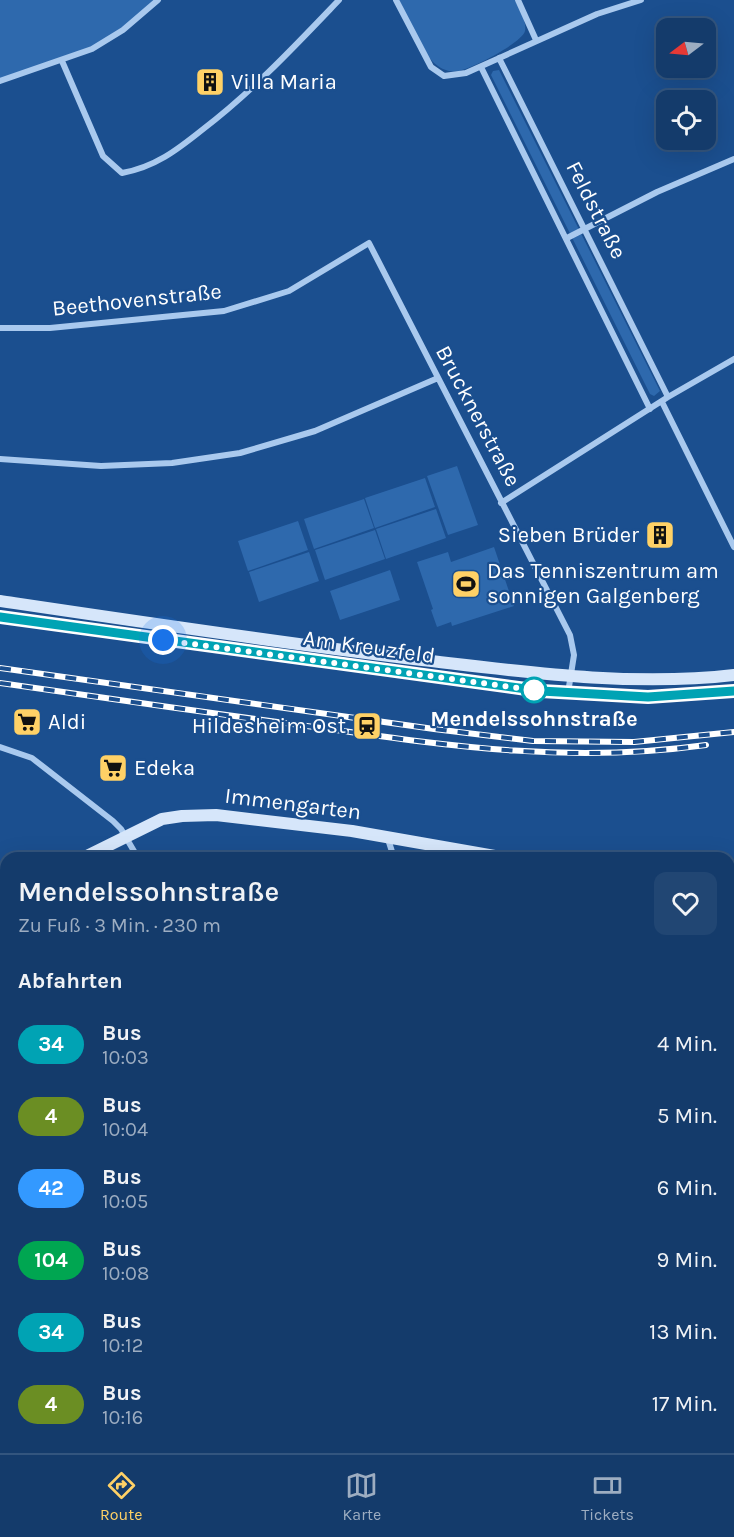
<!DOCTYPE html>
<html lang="de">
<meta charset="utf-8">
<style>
:root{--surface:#143b6b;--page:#214673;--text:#f1f3f6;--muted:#9dadc1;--line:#33557e;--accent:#ffd166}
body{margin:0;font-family:Karla,sans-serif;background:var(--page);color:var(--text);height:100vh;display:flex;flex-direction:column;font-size:22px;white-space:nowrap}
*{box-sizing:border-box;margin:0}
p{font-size:20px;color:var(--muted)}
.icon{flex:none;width:33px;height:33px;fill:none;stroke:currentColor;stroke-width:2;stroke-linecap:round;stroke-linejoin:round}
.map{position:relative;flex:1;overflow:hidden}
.panel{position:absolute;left:0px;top:852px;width:735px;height:602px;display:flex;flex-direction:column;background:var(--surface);border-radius:18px 18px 0 0;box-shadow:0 6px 24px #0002,0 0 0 2px var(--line)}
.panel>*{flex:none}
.badge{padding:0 12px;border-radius:20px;font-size:21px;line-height:39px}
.needle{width:39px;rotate:254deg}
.tools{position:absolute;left:656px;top:18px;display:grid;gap:12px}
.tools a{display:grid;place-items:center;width:60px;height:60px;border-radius:12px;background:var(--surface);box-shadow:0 6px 24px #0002,0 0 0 2px var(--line);font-size:30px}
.you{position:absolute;width:30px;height:30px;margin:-15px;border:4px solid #fff;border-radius:50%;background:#1a73e8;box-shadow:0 0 0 9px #1a73e833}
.map>.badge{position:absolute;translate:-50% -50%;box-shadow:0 0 0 3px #fff}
h2{padding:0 18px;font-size:22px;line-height:54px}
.round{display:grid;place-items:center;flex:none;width:63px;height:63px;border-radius:12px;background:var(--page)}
.headline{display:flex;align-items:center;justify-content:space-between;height:102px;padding:0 18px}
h1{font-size:28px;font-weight:600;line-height:45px}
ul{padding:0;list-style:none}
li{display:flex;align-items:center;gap:18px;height:72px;padding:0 18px}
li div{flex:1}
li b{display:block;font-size:22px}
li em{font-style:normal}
li .badge{min-width:66px;font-weight:700;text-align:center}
.tab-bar{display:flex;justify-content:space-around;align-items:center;height:84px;border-top:2px solid var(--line);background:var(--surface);font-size:16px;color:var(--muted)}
.tab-bar a{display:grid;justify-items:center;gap:3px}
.tab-bar .on{color:var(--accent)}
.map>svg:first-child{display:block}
.green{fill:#2e69ad}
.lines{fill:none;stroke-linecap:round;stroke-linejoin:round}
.street{stroke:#a9c9ee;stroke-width:6}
.secondary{stroke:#d6e6fa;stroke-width:12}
.rail-casing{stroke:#fff;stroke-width:6}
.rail{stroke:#1b4f8f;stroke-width:4;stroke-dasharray:11;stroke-linecap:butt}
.line-casing{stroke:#fff;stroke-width:14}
.line{stroke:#00a3b4;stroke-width:9}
.walk{stroke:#fff;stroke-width:6;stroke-dasharray:0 10.8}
.stop-dot{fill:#fff;stroke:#00a3b4;stroke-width:3}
.labels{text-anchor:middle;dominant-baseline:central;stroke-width:4.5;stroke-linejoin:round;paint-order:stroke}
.poi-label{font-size:22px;fill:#fff;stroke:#1b4f8f;text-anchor:start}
.street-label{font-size:22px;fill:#fff;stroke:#1b4f8f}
.stop-label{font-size:22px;font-weight:bold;fill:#fff;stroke:#1b4f8f}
</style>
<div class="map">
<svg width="734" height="1453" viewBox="0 0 734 1453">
<rect width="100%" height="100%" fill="#1b4f8f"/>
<path class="green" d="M0,0h158l-35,30 -31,19 -92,32z
M399,0h116c4,9 12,21 10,31 -3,12 -54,38 -67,40 -9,2 -19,-3 -25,-9 -16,-16 -24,-42 -34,-62z
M499,70l161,321 -6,5 -4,-2 -159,-319 2,-4z
M457,466l21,59 -30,10 -21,-59z
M425,478l10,29 -60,21 -10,-30z
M364,499l10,29 -60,21 -10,-30z
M436,509l10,29 -60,21 -10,-30z
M298,521l10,29 -60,21 -10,-30z
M375,530l10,29 -60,21 -10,-30z
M494,547l20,59 -62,20 -1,-4 -14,5 -6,-17 2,-1 -16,-47 31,-10 3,10z
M309,552l10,29 -60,21 -10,-30z
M390,570l10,30 -60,20 -10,-29z
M729,1198l5,64v191h-86v-5h81z
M6,1233v73l-6,2v-73z"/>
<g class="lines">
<path class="street" d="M396,0l35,67 13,9 22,-3 131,-59 44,-14
M518,0l18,40
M499,58l169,339
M62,61l41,95 19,17c33,-6 55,-23 80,-43 51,-39 93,-84 137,-130
M481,67l169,342
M0,81l92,-32 31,-19 35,-30
M567,238l90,-46 77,-33
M0,328h50l174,-17 65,-20 80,-48 201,392 4,20 -6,38
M662,402l72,145
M0,459l101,7 71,-3 68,-10 75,-22 123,-53
M501,503l167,-106 66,-38
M0,747l32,11 81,63 8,8 17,29
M388,839l6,19
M729,884h5
M729,1119l5,61
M0,1202l6,12
M0,1230l6,-2
M0,1308l6,-3
M87,1448l1,5
M251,1448l1,5
M548,1448v5"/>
<path class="secondary" d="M0,601c141,21 281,42 422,59 103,12 209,27 312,15
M0,617l541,74 107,6 86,-6
M83,858l79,-39 20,-3 34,-1 136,16 154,27
M0,900l6,-2
M729,1028l5,6
M729,1085l5,-3
M401,1448l1,5"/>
<g class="rail-casing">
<path id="rail" d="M0,668l434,61 99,12 101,1 100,-10
M0,683c105,15 209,30 314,44 135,19 255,37 392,18"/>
</g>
<use href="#rail" class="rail"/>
</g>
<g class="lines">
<g class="line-casing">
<path id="line" d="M0,617l541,74 107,6 86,-6"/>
</g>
<use href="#line" class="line"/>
<path class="walk" d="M163,640l378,51 -7,-1"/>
</g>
<defs>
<g id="building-square" transform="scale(1.5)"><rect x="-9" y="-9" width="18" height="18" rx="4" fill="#ffd166" stroke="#1b4f8f"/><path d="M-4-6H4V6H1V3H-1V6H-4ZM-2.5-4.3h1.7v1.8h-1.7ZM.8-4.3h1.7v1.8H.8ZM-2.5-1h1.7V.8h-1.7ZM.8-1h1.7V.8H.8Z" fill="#111"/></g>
<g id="stadium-square" transform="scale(1.5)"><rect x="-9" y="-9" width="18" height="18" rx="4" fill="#ffd166" stroke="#1b4f8f"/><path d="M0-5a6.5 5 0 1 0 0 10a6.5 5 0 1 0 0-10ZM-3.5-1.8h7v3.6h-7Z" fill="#111"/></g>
<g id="supermarket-square" transform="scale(1.5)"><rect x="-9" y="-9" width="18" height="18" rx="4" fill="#ffd166" stroke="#1b4f8f"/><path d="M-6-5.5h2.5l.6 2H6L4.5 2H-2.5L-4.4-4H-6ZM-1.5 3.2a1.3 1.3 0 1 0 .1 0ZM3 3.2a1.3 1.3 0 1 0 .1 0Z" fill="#111"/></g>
<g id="station-square" transform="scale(1.5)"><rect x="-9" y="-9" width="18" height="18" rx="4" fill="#ffd166" stroke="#1b4f8f"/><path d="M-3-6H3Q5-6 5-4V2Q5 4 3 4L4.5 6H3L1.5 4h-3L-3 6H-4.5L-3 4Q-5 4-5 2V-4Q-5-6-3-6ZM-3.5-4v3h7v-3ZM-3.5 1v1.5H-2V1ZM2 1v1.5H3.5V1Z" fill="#111"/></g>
</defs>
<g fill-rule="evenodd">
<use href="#building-square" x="210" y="82"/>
<use href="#building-square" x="660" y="535"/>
<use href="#stadium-square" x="466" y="584"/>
<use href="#supermarket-square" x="27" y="722"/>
<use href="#station-square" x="367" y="726"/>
<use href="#supermarket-square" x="113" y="768"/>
</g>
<circle class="stop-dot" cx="534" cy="690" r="12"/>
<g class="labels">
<g class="poi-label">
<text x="231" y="82">Villa Maria</text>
<text x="639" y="535" text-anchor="end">Sieben Brüder</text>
<text x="487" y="571">Das Tenniszentrum am<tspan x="487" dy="25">sonnigen Galgenberg</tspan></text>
<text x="48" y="722">Aldi</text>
<text x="346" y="726" text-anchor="end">Hildesheim Ost</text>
<text x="134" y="768">Edeka</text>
</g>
<g class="street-label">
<text transform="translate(596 210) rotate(63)">Feldstraße</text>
<text transform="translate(137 300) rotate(-6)">Beethovenstraße</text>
<text transform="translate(478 416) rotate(62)">Brucknerstraße</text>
<text transform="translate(369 647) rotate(8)">Am Kreuzfeld</text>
<text transform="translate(293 804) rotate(7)">Immengarten</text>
</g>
<g class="stop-label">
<text x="534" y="719">Mendelssohnstraße</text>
</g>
</g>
</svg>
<div class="tools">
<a><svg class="needle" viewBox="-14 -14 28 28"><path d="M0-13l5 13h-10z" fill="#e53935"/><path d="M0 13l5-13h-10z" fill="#9dadc1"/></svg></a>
<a><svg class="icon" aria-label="locate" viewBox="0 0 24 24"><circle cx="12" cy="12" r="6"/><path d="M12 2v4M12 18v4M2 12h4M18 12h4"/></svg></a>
</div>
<div class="you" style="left:163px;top:640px"></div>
<section class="panel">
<div class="headline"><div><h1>Mendelssohnstraße</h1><p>Zu Fuß · 3 Min. · 230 m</p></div><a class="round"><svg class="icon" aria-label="heart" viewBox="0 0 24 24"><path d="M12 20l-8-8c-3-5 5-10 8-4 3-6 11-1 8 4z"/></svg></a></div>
<h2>Abfahrten</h2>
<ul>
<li><span class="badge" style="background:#00a3b4;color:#fff">34</span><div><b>Bus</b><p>10:03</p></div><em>4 Min.</em></li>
<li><span class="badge" style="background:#6b8e23;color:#fff">4</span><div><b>Bus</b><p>10:04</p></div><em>5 Min.</em></li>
<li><span class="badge" style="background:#39f;color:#fff">42</span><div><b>Bus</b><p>10:05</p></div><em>6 Min.</em></li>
<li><span class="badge" style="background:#00a651;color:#fff">104</span><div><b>Bus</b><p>10:08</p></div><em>9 Min.</em></li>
<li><span class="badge" style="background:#00a3b4;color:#fff">34</span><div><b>Bus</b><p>10:12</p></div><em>13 Min.</em></li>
<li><span class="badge" style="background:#6b8e23;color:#fff">4</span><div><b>Bus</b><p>10:16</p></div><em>17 Min.</em></li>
</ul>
</section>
</div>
<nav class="tab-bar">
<a class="on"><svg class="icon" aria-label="directions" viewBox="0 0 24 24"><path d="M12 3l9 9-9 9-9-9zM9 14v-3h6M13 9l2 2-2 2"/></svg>Route</a>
<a><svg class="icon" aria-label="map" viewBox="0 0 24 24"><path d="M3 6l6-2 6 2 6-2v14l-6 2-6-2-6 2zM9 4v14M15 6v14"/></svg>Karte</a>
<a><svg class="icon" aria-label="tickets" viewBox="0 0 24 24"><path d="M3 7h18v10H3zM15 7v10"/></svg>Tickets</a>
</nav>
